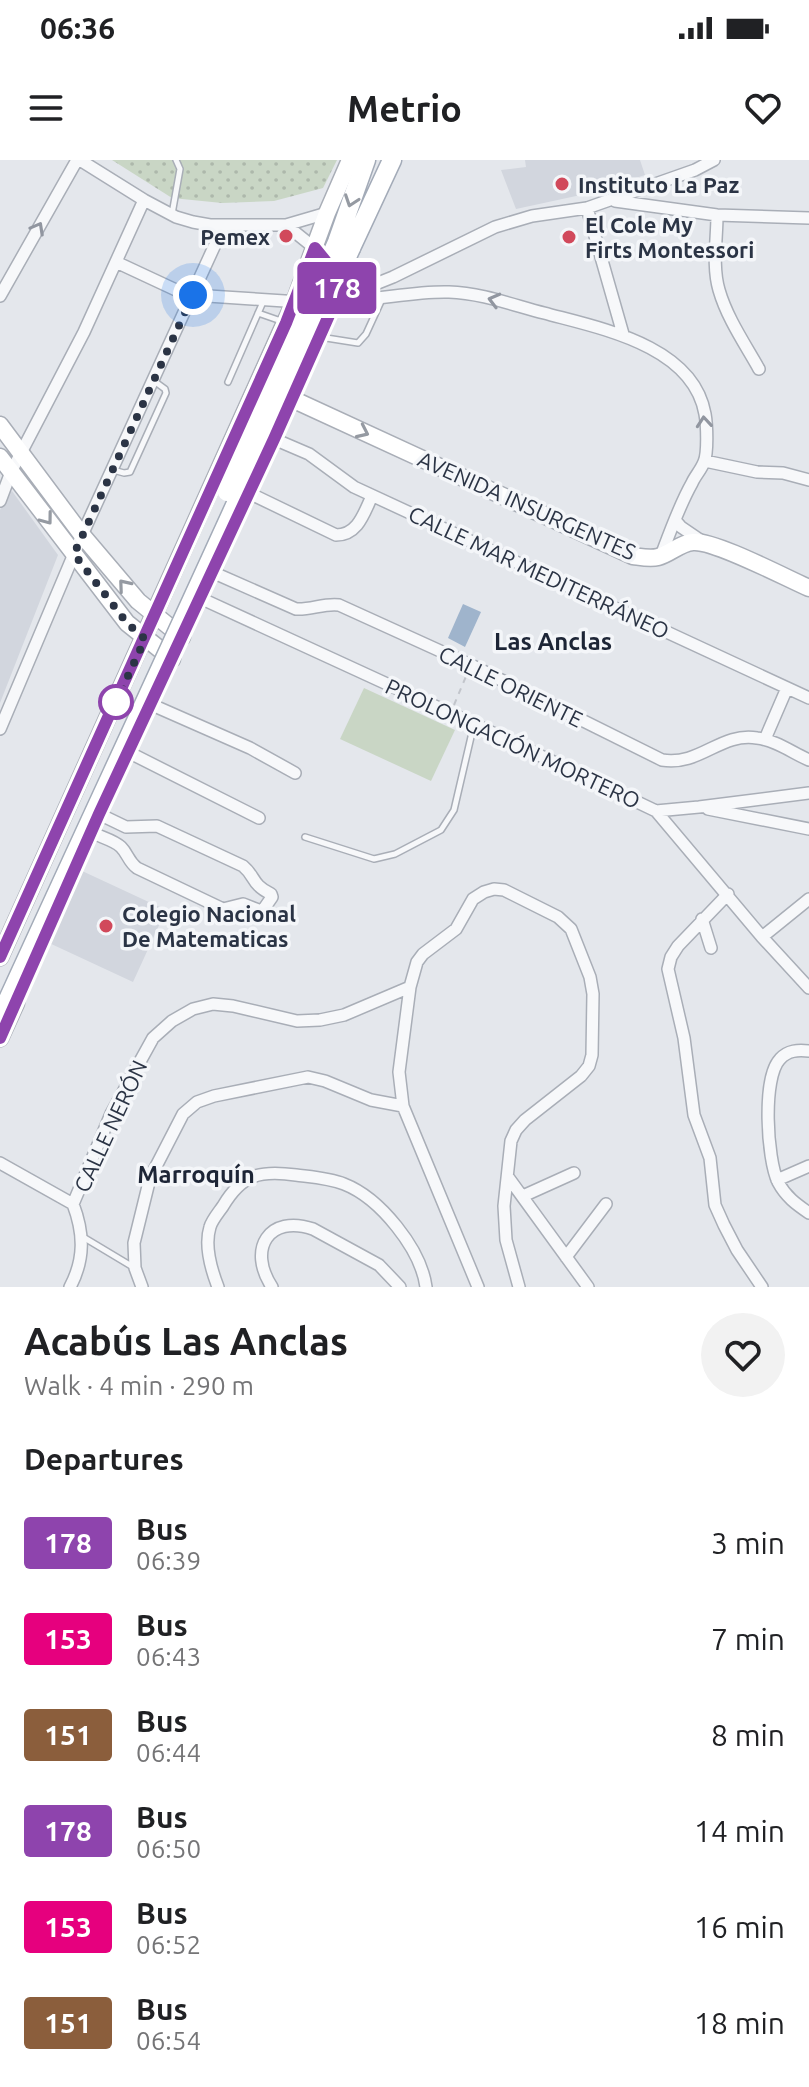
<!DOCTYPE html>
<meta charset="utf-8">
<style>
:root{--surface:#fff;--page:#f2f2f2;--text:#202124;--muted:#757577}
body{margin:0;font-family:Ubuntu,sans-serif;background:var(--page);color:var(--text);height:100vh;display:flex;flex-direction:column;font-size:30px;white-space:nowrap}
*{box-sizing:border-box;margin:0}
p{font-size:26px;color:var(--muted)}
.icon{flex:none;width:44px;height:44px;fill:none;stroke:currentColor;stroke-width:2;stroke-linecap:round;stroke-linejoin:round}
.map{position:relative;height:1127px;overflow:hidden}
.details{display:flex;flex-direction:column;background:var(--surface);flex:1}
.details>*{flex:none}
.badge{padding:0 16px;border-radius:6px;font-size:28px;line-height:52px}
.you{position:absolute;width:40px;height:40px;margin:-20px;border:6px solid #fff;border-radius:50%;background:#1a73e8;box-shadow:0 0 0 12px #1a73e833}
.map>.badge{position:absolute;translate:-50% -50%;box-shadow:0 0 0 4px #fff}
h2{padding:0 24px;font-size:30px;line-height:72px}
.round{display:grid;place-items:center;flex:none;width:84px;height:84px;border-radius:42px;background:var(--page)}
.head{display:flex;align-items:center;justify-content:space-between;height:136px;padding:0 24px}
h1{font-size:38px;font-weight:600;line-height:60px}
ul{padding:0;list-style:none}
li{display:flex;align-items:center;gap:24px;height:96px;padding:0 24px}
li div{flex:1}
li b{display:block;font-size:30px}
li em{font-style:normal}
li .badge{min-width:88px;font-weight:700;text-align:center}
.status{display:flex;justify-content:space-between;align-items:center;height:56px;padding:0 40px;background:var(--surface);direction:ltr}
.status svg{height:22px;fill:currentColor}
header{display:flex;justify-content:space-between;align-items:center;height:104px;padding:0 24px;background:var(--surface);font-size:36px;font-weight:600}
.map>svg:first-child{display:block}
.built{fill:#d2d6de}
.grass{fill:url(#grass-dots)}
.pitch{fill:#c9d6c5}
.water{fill:#9fb4cc}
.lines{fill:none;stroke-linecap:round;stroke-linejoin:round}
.lane-casing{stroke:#a9aeb7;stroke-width:8}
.street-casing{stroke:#a9aeb7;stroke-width:14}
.secondary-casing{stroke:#a9aeb7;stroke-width:19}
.primary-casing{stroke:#a3abb8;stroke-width:21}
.path{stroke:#c2c5cb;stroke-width:2;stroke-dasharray:6 6;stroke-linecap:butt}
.lane{stroke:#f7f8fa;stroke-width:5}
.street{stroke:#f7f8fa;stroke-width:11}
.secondary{stroke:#fff;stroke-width:16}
.primary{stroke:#fff;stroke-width:18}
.primary-bridge-casing{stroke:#a3abb8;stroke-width:21;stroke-linecap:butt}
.primary-bridge{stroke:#fff;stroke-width:18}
.oneway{stroke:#959aa2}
.oneway2{stroke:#9196a0}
.line-casing{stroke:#fff;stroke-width:18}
.line{stroke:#8e44ad;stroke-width:12}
.walk{stroke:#2b3445;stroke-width:8;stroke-dasharray:0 14.4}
.poi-dot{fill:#d1495b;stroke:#f4f6f9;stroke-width:3}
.stop-dot{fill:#fff;stroke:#8e44ad;stroke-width:4}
.labels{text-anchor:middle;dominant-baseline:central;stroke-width:7;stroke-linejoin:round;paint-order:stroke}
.poi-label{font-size:22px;font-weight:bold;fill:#2b3445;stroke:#f4f6f9;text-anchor:start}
.street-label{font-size:22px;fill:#2b3445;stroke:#f4f6f9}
.neighbourhood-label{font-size:24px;font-weight:bold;fill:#1d2536;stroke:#f4f6f9}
</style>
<div class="status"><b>06:36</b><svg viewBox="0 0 49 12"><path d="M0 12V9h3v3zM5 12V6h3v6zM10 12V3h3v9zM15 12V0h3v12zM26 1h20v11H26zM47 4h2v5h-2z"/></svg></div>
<header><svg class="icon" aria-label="menu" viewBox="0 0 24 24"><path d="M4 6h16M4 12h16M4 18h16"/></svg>Metrio<svg class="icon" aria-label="heart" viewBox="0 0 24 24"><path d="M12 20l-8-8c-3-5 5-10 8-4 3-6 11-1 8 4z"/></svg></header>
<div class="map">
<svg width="809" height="1127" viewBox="0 0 809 1127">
<defs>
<pattern id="grass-dots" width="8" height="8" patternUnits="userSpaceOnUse" patternTransform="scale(2)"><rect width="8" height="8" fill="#c9d6c5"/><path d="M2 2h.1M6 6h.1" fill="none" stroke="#adb8ab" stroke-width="1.8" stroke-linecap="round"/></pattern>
</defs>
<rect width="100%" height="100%" fill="#e4e7ec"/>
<path class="built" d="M525,0h115l5,15 -55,18 -74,16 -15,-39 25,-3z
M12,331l46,64 -58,148v-193l6,-15z
M80,710l86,40 -33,72 -86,-40z"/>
<path class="grass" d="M112,0h225l-14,28 -49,13 -52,2 -50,-5z"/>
<path class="pitch" d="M364,528l91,42 -24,51 -91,-42z"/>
<path class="water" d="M463,444l18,8 -16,35 -17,-9z"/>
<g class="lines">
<g class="lane-casing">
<path id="lane" d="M172,54l8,-45 -4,-9
M258,153l23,8
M320,177l38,6 8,-9 17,-37
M228,222l35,-80
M113,310l11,3 6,-1 36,-79 -1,-4 -11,-8
M305,677l69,22 21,-5 46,-24 13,-20 20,-86
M83,1077l50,30"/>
</g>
<g class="street-casing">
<path id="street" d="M80,0l64,40 32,17 17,5 17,3h76l41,-12
M615,41l102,14 92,3
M587,48l36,126
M717,55c0,24 -5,51 2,75 8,28 26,54 40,79
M286,65l31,25
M116,102l60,28 17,5 107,7
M338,135l17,-7 18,-3 20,-8 102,-50 37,-11 55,-8 108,-38 19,-10
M0,136l77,-136
M329,137c11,-3 18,3 29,3 30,-2 60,-9 91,-8 32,1 64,13 95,21 55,15 149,32 161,101 2,11 3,39 -1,48 -3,8 -9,14 -12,21 -13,23 -22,49 -31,73
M274,279l35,15 45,33 455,211
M705,301l52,11 26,1 26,7
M249,333l87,42c22,0 28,-22 36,-39
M0,341l11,-29 73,-140 60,-132
M675,360l6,7 22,15
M212,412l84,37c15,1 28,-6 43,-4l132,60 191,95c39,6 58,-28 95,-22 18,2 36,15 52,22
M200,438l274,126 182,87 106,126 47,51
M150,544l100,44 45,25
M0,569l82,-194 142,-310
M765,579l22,-51
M128,592l131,66
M708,649l101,20
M656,651l43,-4 110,-14
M91,672c9,5 23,8 30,15 7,7 7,14 16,21l86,41 20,-5 18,7 2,-1 9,-13 -1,-3c-20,-10 -15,-17 -28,-28l-86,-40 -31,1 -27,-13
M728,734l-50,52 -7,11 -3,12 16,69 10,77 16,43 5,47 9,20 13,25 25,37
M702,759l9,29
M762,777l47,-38
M809,891c-11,-1 -21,-1 -29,8 -18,19 -13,100 -2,123 8,15 18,22 31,31
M0,1003l73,41
M508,1017l80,110
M777,1020l32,-14
M523,1036l51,-23
M73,1044l38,-90 42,-76 19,-17 21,-12 20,-5 20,2 64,15 23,-1 24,-5 66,-28
M566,1097l40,-53
M70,1127c15,-28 14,-54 3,-83
M142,1127l-7,-19 -1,-25 16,-65 33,-64 14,-12 17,-6 94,-19 17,4 46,19 32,6
M218,1127c-7,-18 -14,-41 -8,-60 2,-7 9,-15 13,-21 19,-32 37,-36 73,-31 16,2 33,3 48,9 36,14 77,65 82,103
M272,1127c-25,-38 -3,-73 41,-58l66,36 21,22
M478,1127l-75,-181 -4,-34 11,-85 7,-25 6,-8 33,-25 17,-30 11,-7 10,-3 10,1 54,27 13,12 19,48 3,17 -1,61 -3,11 -8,10 -56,44 -9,10 -5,11 -7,65 2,34 13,47"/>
</g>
<g class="secondary-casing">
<path id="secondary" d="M292,239l341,157c8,1 17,3 25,1 12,-3 22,-14 35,-15 21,-2 93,36 116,46
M0,265l82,110 56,66 44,36
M0,297l127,166 45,36
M0,797l294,-654 33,-90 23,-53
M0,878l16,-35"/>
</g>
<g class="primary-casing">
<path id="primary" d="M337,82l29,-82
M351,88l41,-88"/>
</g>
<path class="path" d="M454,545l13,-31"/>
<use href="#lane" class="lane"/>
<use href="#street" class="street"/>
<use href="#secondary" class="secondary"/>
<use href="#primary" class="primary"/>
<g class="primary-bridge-casing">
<path id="primary-bridge" d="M227,332l110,-250
M0,857c117,-256 237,-511 351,-769"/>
</g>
<use href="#primary-bridge" class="primary-bridge"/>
</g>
<defs><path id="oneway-chevron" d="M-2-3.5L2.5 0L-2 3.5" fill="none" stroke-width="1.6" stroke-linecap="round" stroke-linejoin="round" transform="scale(2)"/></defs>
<g class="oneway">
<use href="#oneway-chevron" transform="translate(351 41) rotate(109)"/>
<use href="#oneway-chevron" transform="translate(363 272) rotate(25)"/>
<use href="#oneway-chevron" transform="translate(47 359) rotate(53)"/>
<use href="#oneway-chevron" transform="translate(124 425) rotate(-130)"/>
</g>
<g class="oneway2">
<use href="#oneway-chevron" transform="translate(38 68) rotate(-61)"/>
<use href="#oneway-chevron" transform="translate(494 140) rotate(-165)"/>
<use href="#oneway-chevron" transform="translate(704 262) rotate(-95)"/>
</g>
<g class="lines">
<g class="line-casing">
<path id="line" d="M0,797l286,-634 29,-75 17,21 6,26 -64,144 -175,375 -99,224"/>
</g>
<use href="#line" class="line"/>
<path class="walk" d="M116,542l29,-63 -18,-16 -53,-69 119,-259"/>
</g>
<g class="poi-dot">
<circle cx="562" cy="24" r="8"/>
<circle cx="286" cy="76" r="8"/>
<circle cx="569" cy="77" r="8"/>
<circle cx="106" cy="766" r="8"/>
</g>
<circle class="stop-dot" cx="116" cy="542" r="16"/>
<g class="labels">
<g class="poi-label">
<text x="578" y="24">Instituto La Paz</text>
<text x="585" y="64">El Cole My<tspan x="585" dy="25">Firts Montessori</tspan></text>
<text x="270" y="76" text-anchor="end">Pemex</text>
<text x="122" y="753">Colegio Nacional<tspan x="122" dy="25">De Matematicas</tspan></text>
</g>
<g class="street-label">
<text transform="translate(527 345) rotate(24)">AVENIDA INSURGENTES</text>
<text transform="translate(539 412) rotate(25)">CALLE MAR MEDITERRÁNEO</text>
<text transform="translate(511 526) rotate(26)">CALLE ORIENTE</text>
<text transform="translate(513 583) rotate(25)">PROLONGACIÓN MORTERO</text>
<text transform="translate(110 966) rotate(-65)">CALLE NERÓN</text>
</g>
<g class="neighbourhood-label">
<text x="553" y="481">Las Anclas</text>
<text x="196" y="1014">Marroquín</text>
</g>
</g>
</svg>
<div class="you" style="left:193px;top:135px"></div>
<b class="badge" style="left:337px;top:128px;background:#8e44ad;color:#fff">178</b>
</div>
<section class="details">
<div class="head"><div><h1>Acabús Las Anclas</h1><p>Walk · 4 min · 290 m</p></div><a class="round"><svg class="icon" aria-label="heart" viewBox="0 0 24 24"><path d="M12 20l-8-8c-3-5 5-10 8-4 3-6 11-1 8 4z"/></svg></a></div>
<h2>Departures</h2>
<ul>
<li><span class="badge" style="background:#8e44ad;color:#fff">178</span><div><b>Bus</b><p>06:39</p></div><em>3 min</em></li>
<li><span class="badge" style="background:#e6007e;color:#fff">153</span><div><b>Bus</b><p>06:43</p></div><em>7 min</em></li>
<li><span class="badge" style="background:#8b5e3c;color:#fff">151</span><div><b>Bus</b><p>06:44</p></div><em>8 min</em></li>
<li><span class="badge" style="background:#8e44ad;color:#fff">178</span><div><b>Bus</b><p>06:50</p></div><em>14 min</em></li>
<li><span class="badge" style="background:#e6007e;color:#fff">153</span><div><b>Bus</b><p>06:52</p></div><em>16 min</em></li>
<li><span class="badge" style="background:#8b5e3c;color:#fff">151</span><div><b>Bus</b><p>06:54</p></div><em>18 min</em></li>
</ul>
</section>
